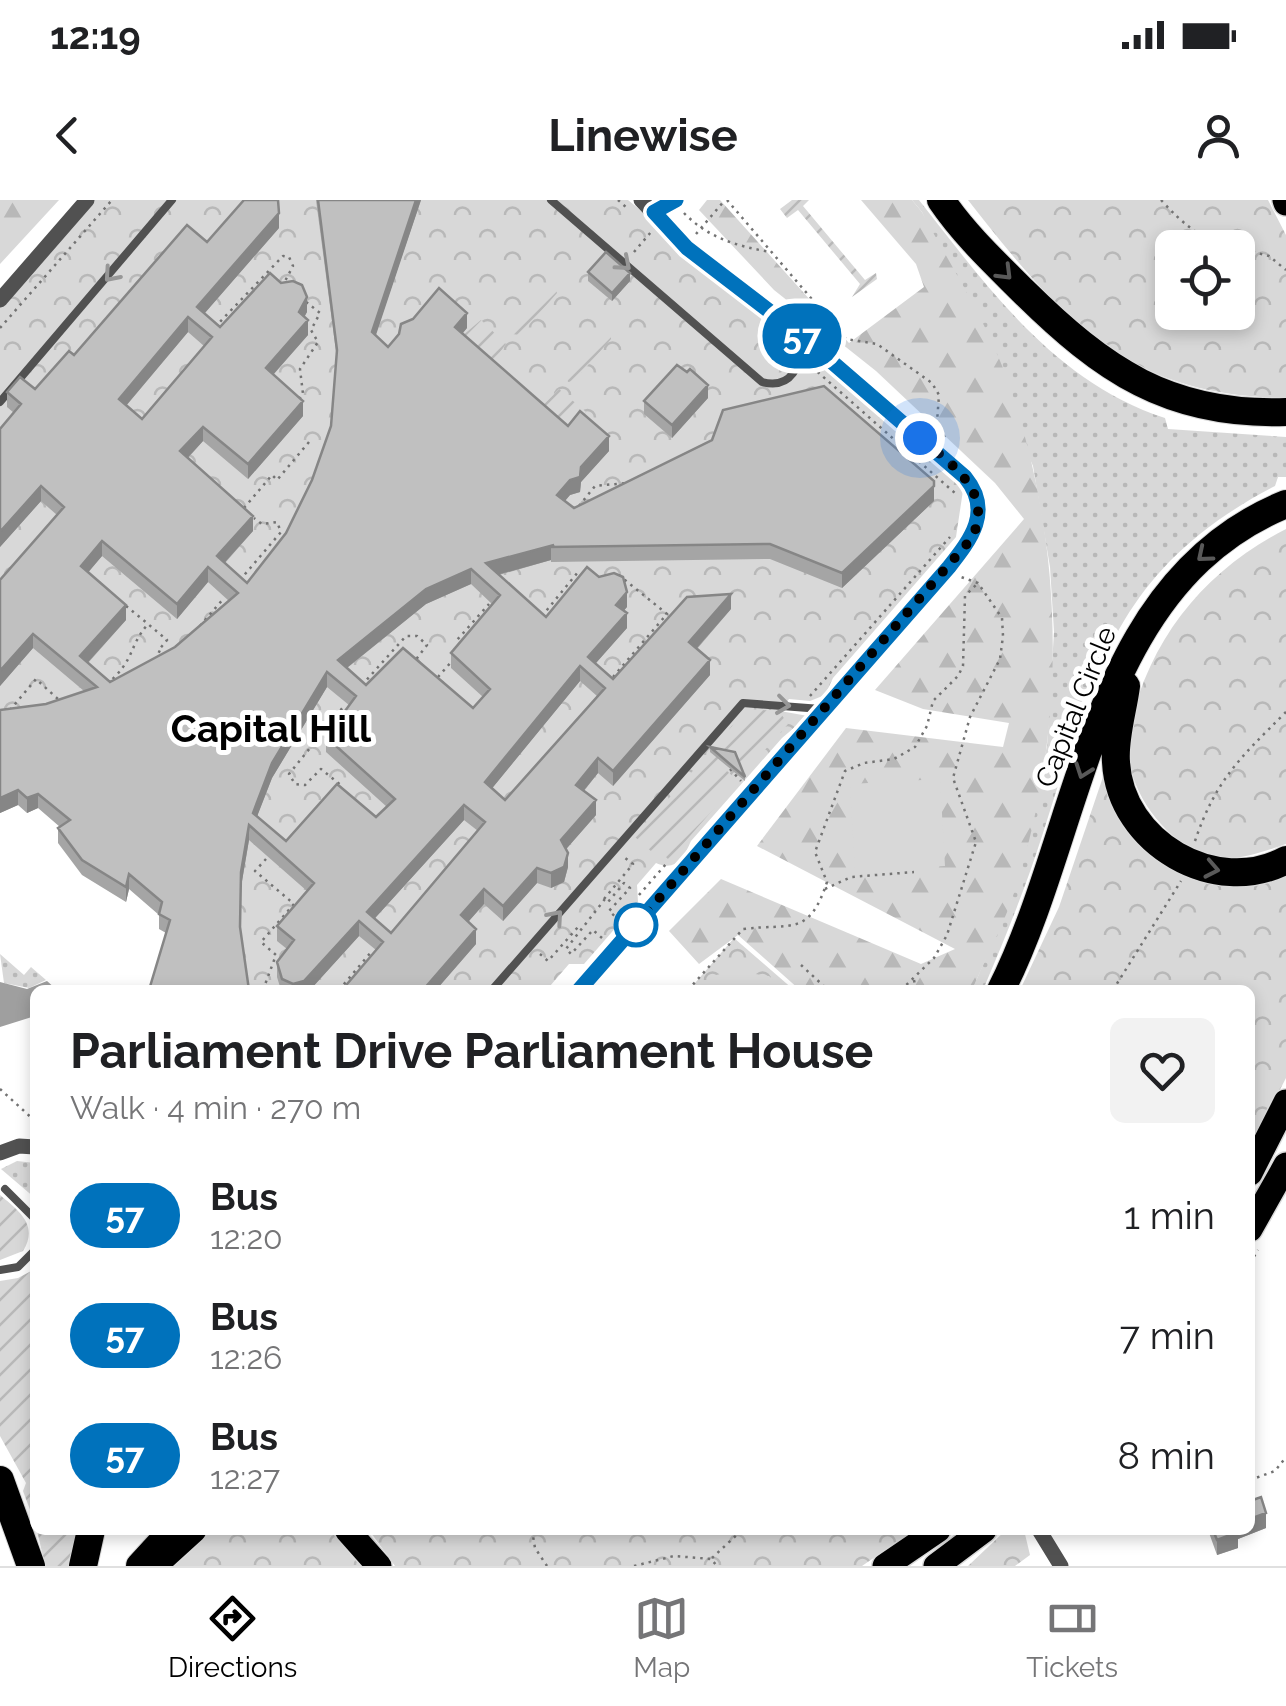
<!DOCTYPE html>
<meta charset="utf-8">
<style>
:root{--surface:#fff;--page:#f2f2f2;--text:#202124;--muted:#757577;--line:#e0e0e0;--accent:#000}
body{margin:0;font-family:Raleway,sans-serif;background:var(--page);color:var(--text);height:100vh;display:flex;flex-direction:column;font-size:38px;white-space:nowrap}
*{box-sizing:border-box;margin:0}
p{font-size:32px;color:var(--muted)}
.icon{flex:none;width:55px;height:55px;fill:none;stroke:currentColor;stroke-width:2;stroke-linecap:round;stroke-linejoin:round}
.map{position:relative;flex:1;overflow:hidden}
.drawer{position:absolute;left:30px;top:785px;width:1225px;height:550px;display:flex;flex-direction:column;background:var(--surface);border-radius:15px;box-shadow:0 5px 15px #0003}
.drawer>*{flex:none}
.badge{padding:0 20px;border-radius:32px;font-size:35px;line-height:65px}
.tools{position:absolute;left:1155px;top:30px;display:grid;gap:20px}
.tools a{display:grid;place-items:center;width:100px;height:100px;border-radius:15px;background:var(--surface);box-shadow:0 5px 15px #0003;font-size:50px}
.you{position:absolute;width:50px;height:50px;margin:-25px;border:8px solid #fff;border-radius:50%;background:#1a73e8;box-shadow:0 0 0 15px #1a73e833}
.map>.badge{position:absolute;translate:-50% -50%;box-shadow:0 0 0 5px #fff}
.round{display:grid;place-items:center;flex:none;width:105px;height:105px;border-radius:15px;background:var(--page)}
.head{display:flex;align-items:center;justify-content:space-between;height:170px;padding:0 40px}
h1{font-size:48px;font-weight:700;line-height:75px}
ul{padding:0;list-style:none}
li{display:flex;align-items:center;gap:30px;height:120px;padding:0 40px}
li div{flex:1}
li b{display:block;font-size:38px}
li em{font-style:normal}
li .badge{min-width:110px;font-weight:700;text-align:center}
.status{display:flex;justify-content:space-between;align-items:center;height:70px;padding:0 50px;background:var(--surface);direction:ltr}
.status svg{height:28px;fill:currentColor}
header{display:flex;justify-content:space-between;align-items:center;height:130px;padding:0 40px;background:var(--surface);font-size:45px;font-weight:700}
.tabs{display:flex;justify-content:space-around;align-items:center;height:140px;border-top:2px solid var(--line);background:var(--surface);font-size:28px;color:var(--muted)}
.tabs a{display:grid;justify-items:center;gap:5px}
.tabs .selected{color:var(--accent)}
.map>svg:first-child{display:block}
.grass{fill:url(#grass-dots)}
.forest{fill:url(#forest-firs)}
.park{fill:url(#park-crowns);fill-rule:evenodd}
.garden{fill:url(#garden-furrows)}
.pitch{fill:#d8d8d8}
.water{fill:#9f9f9f}
.lines{fill:none;stroke-linecap:round;stroke-linejoin:round}
.primary-casing{stroke:#dbdbdb;stroke-width:28}
.trunk-casing{stroke:#dbdbdb;stroke-width:28}
.motorway-casing{stroke:#dbdbdb;stroke-width:30}
.path{stroke:#737373;stroke-width:2.5;stroke-dasharray:2.5 5;stroke-linecap:butt}
.service{stroke:#515151;stroke-width:8}
.minor{stroke:#515151;stroke-width:15}
.primary{stroke:#000;stroke-width:25}
.trunk{stroke:#000;stroke-width:25}
.motorway{stroke:#000;stroke-width:28}
.wall{fill:#a5a5a5;fill-rule:evenodd}
.shaded-wall{fill:#868686}
.building{fill:#c0c0c0;stroke:#868686;stroke-width:2.5;fill-rule:evenodd}
.oneway{stroke:#979797}
.oneway2{stroke:#595959}
.line-casing{stroke:#fff;stroke-width:22}
.line{stroke:#0072bc;stroke-width:15}
.walk{stroke:#000;stroke-width:10;stroke-dasharray:0 18}
.stop-dot{fill:#fff;stroke:#0072bc;stroke-width:5}
.labels{text-anchor:middle;dominant-baseline:central;stroke-width:10;stroke-linejoin:round;paint-order:stroke}
.street-label{font-size:28px;fill:#000;stroke:#fff}
.district-label{font-size:38px;font-weight:bold;fill:#000;stroke:#fff}
</style>
<div class="status"><b>12:19</b><svg viewBox="0 0 49 12"><path d="M0 12V9h3v3zM5 12V6h3v6zM10 12V3h3v9zM15 12V0h3v12zM26 1h20v11H26zM47 4h2v5h-2z"/></svg></div>
<header><svg class="icon" aria-label="back" viewBox="0 0 24 24"><path d="M15 5l-7 7 7 7"/></svg>Linewise<svg class="icon" aria-label="person" viewBox="0 0 24 24"><circle cx="12" cy="8" r="4"/><path d="M4 21q1-7 8-7t8 7"/></svg></header>
<div class="map">
<svg width="1286" height="1366" viewBox="0 0 1286 1366">
<defs>
<pattern id="grass-dots" width="8" height="8" patternUnits="userSpaceOnUse" patternTransform="scale(2.5)"><rect width="8" height="8" fill="#d8d8d8"/><path d="M2 2h.1M6 6h.1" fill="none" stroke="#b8b8b8" stroke-width="1.8" stroke-linecap="round"/></pattern>
<pattern id="forest-firs" width="22" height="20" patternUnits="userSpaceOnUse" patternTransform="scale(2.5)"><rect width="22" height="20" fill="#d8d8d8"/><path d="M5 1l3.5 6h-7zM16 11l3.5 6h-7z" fill="#b8b8b8"/></pattern>
<pattern id="park-crowns" width="20" height="18" patternUnits="userSpaceOnUse" patternTransform="scale(2.5)"><rect width="20" height="18" fill="#d8d8d8"/><path d="M2 6a3 3 0 1 1 6 0M12 15a3 3 0 1 1 6 0" fill="none" stroke="#b8b8b8"/></pattern>
<pattern id="garden-furrows" width="10" height="10" patternUnits="userSpaceOnUse" patternTransform="scale(2.5)"><rect width="10" height="10" fill="#d8d8d8"/><path d="M-1 1l2-2M0 10L10 0M9 11l2-2" fill="none" stroke="#b8b8b8"/></pattern>
</defs>
<rect width="100%" height="100%" fill="#fff"/>
<path class="grass" d="M912,0h7c69,88 136,182 246,218l3,11 118,8v40h-8l-3,9c-160,83 -181,188 -232,347 -17,54 -38,105 -60,157h-11l39,-90 36,-154 7,-114 -4,-65 -17,-101 -111,-254z
M0,754l24,21 7,-8 15,13 -17,8 -25,-5z
M17,961l18,2v35l-34,-29z"/>
<path class="forest" d="M0,0h59l-59,64z
M707,0h13l129,143 75,-56 -8,-23 -55,-64h51l10,12c29,55 66,111 86,170 58,165 60,350 4,517 -11,31 -27,61 -40,91h-172l-62,-55 -39,29 -30,-33 52,-52 200,85 34,-15 -198,-103 89,-118 157,19 6,-24 -86,-14 -48,-19 149,-171 -29,-36 -119,-112 -102,-81 -75,-80z"/>
<path class="park" d="M87,0h541l337,277 -9,60 -123,141 -8,17 -15,6 -21,-2 -9,12 28,5 -26,22 -91,103c-7,16 -15,31 -35,22l-19,22 1,17 -54,62h-15l-19,22 2,4h-396l20,-79 -133,-117 -43,17v-511z
M968,0h300l18,35v163c-162,-2 -225,-80 -318,-198zM1172,48h66v64h-66z
M1286,329v315c-23,8 -58,21 -82,11 -47,-19 -86,-78 -74,-129 21,-90 76,-156 156,-197z
M1106,568c11,20 28,67 44,81 43,39 85,41 136,22v207l-36,69v-157h-230l39,-83z
M734,738l60,52h-105z
M202,1330h138l31,36h-213z
M369,1330h545l-52,36h-467z
M1006,1330h18l6,25 -15,11h-47z"/>
<path class="garden" d="M792,0h17l-6,6 62,74 11,-7 1,6 -25,18 8,-13 -62,-74 -11,8 -7,-9z
M553,83l4,10 -37,42 -8,-1v-7z
M481,120l25,24 -14,19 -37,-21z
M603,131h8v8l-37,42 -6,1 -2,-8z
M559,189l27,23 -18,29 -26,-35z
M747,509l32,2 9,13 -48,54 -17,-20 4,13 11,10 -69,79 -5,-5 -4,4 -25,-22z
M0,995c19,16 39,30 23,56l-23,9z
M35,1069v254l-12,-32 3,-8 -26,-47v-155l18,-3z
M37,1330h41l-8,36h-25z"/>
<path class="pitch" d="M940,579l5,87 -90,5 -5,-87z
M734,771l35,5 17,14h-90l20,-15z"/>
<path class="water" d="M47,781l10,9h-22v26l-35,11v-45l27,7z"/>
<g class="lines">
<g class="primary-casing">
<path id="primary" d="M1285,0l1,3
M1250,973l36,-71
M1250,1029l36,-64
M885,1366l53,-36
M936,1366l48,-36"/>
</g>
<g class="trunk-casing">
<path id="trunk" d="M347,1330l32,36
M161,1360l33,-30"/>
</g>
<g class="motorway-casing">
<path id="motorway" d="M941,0c23,34 53,62 82,91 80,79 146,125 263,121
M1126,486c-3,24 -12,52 -10,76 4,81 100,136 170,98
M1001,790c83,-164 90,-407 285,-486
M0,1280l31,86
M83,1366l8,-36
M140,1366l33,-36"/>
</g>
<path class="path" d="M618,0l10,9
M727,0l119,139 31,5 55,39 7,12 -2,27 8,16
M1161,0c22,24 40,40 72,48
M684,13c24,25 53,33 86,39
M696,34l29,-34
M1238,48l31,8 17,14
M634,52l17,-20
M215,127l68,-71 6,1 4,9 -9,17
M0,128l112,-128
M812,167l144,127
M299,199l4,-5 -3,-25 18,-27 -7,-12 9,-17 -15,-12
M579,306l16,-20 31,-3
M244,308l28,-33 5,5 32,-38
M240,380l41,-48 -4,-10 -15,2 -8,-6
M126,406l21,17
M542,416l36,-44 4,3
M200,426l24,-28
M462,444l-5,-4 32,-36
M438,477l14,-16
M613,477l54,-63 -52,-42
M107,484c29,-25 21,-37 41,-60l19,16 -9,11 6,3
M362,485l44,-49h11l10,9 -13,17
M810,496l140,-159
M10,510l26,-31 23,21
M730,569l11,12
M339,589l3,-3 -21,-17 -16,16 -10,-1 -6,-10 55,-68
M1195,641c21,-62 46,-84 91,-129
M825,689l26,-12 63,-5
M639,695l27,-31
M604,699l29,-35 -9,-7
M602,738l-9,-8 -22,24 -5,-5 39,-50 3,3 16,-19 6,5 -21,23 10,9
M540,754l8,7 30,-34
M801,765l27,25
M914,780l2,10
M263,790l13,-35 -15,-13 33,-38 -39,-33 11,-12
M339,790l33,-39
M688,790l55,-61c49,-6 66,8 84,-47l-12,-30 30,-81 19,-8 30,-4 21,-12 12,-21 6,-25 25,-25 5,-10 2,-70 13,-13
M901,790l33,-32 13,-23 29,-93 -23,-64 17,-61 30,-58 3,-23 -1,-18 -24,-35 -17,-6
M1113,790l68,-109
M0,889l35,32
M1250,1063l8,-13
M1250,1280l25,-9 11,-14
M532,1330l3,18 12,18
M712,1358l30,-28
M634,1366l40,-10 37,3 6,7"/>
<path class="service" d="M551,0l211,182c30,8 39,-17 41,-43
M0,202l172,-202
M492,790l251,-287 78,6
M5,989l30,30
M0,1070l18,-3 17,-17"/>
<path class="minor" d="M654,12l22,-12
M0,100l87,-100
M579,790l370,-423c22,-28 44,-56 16,-90l-162,-140 -116,-89 -46,-48
M0,953l19,-7 16,1
M1039,1330l22,36"/>
<use href="#primary" class="primary"/>
<use href="#trunk" class="trunk"/>
<use href="#motorway" class="motorway"/>
</g>
<path class="wall" d="M316,0h105l-46,135 13,12 79,-19 -5,6 106,92 41,25 -28,31 -1,10 -10,3 -5,6 9,7 360,-7 -92,87 -72,-29 -219,3v-2l-52,15 47,42 81,-10 -4,4 4,17 -32,36 18,15 118,-70 -34,40 13,26 -97,111 -15,-13 -14,18 12,24 -30,34 2,18 -4,15 -13,6 -14,-5 -34,38 -19,-17 -16,18 8,22 -40,46h-94l34,-40 -17,-14 -49,54h-29l-4,-13v-15l10,-13 -10,-8v-15l30,-35 -58,-51 -8,47 -75,46 -7,-4v-14l-30,-26 -3,13 -44,-27 -24,-32v-15l2,-1 -22,-19 -11,5 -9,-8 -18,8v-103l46,-6 38,-13 -51,-43 -33,38v-106l57,-65 -16,-14 -41,46v-118l14,-16 -7,-6v-15l28,-3 172,-147 72,-14 -75,86 16,13 87,-15 -3,5 4,18 -35,39 30,42 -55,63 -45,-38 -15,17 65,73 -28,32 22,20 39,-50 26,-53 19,-54 6,-67zM188,132l16,14 -62,73 -16,-13zM102,356l75,63 31,-37 21,19 -54,46 -65,35 -22,-19 38,-43 -38,-48zM471,384l21,20 -41,49v15l32,29 -10,11 -107,-23 -19,-17 79,-64zM580,481l17,15 -92,104 -13,-12zM327,487l22,18 -23,32v15l61,55 -11,10 -90,24 -29,-25 15,-38zM464,620l14,11 -87,102 -17,-14z
M588,72l42,9 -18,20 -24,-20z
M708,198l-36,40 -28,-24v-13z
M710,547l35,30v4l-35,-29z
M1266,1328l-28,11v9l-21,7 -9,-25z"/>
<path class="shaded-wall" d="M416,0h5l-49,147v-15z
M279,13v15l-82,94v-15z
M630,73v8l-18,20v-8z
M307,97v15l-8,15v-15z
M467,113v15l-12,14v-15z
M188,117v15l-69,82v-15z
M308,120v15l-42,48v-15z
M708,185v13l-36,40v-13z
M303,201v15l-55,63v-15z
M203,227v14l-23,25v-15z
M609,236v15l-28,31 -1,10 -10,3 -13,15v-15z
M41,286v15l-41,46v-15z
M934,286v15l-92,87v-15z
M253,316v15l-36,40v-15z
M102,341v15l-21,25v-15z
M554,345l-3,2v13l-65,18v-15z
M208,367v15l-31,37v-15z
M471,369v15l-45,20 -88,71v-15l88,-71z
M627,392v15l-11,13v-15z
M731,394v15l-42,48v-15z
M126,405v15l-46,51v-15z
M627,413v15l-39,44v-15z
M33,434v14l-33,38v-15z
M710,460v15l-97,111v-15z
M580,466v15l-95,116v-15z
M327,472v15l-55,91 -19,49v-14l19,-50z
M598,558v15l-22,27v-15z
M18,590v15l-18,8v-15z
M38,594v14l-11,5v-15z
M596,600v15l-35,40v-15z
M464,605v15l-97,107v-15z
M249,625v15l-8,47v-15z
M568,653v14l-4,15 -13,6v-15z
M537,668v15l-34,38v-15z
M129,674v15l-3,13v-15z
M484,689v15l-23,26v-15z
M359,721v15l-49,54h-17v-6z
M476,729v15l-40,46h-13z
M1266,1313v15l-28,11v9l-21,7v-15l18,-10h15v-11z"/>
<path class="building" d="M244,0h34l1,13 -82,94 23,20 50,-54 11,10 12,-2 9,4 5,12 -8,15 9,8 -42,48 37,33 -55,63 -45,-37 -23,24 73,65 -36,40 30,27 39,-50 26,-53 19,-54 6,-76 -19,-150h98l-44,132 16,15 11,-13 2,-10 12,-5 26,-31 28,25 -12,14 81,71 32,28 12,-15 29,25 -28,31 -1,10 -10,3 -13,15 17,13 138,-68 11,-30 101,-24 110,95v5l-92,87 -72,-29 -219,3 3,-2 -68,18 60,54 41,-50 12,10 15,-4 9,4 4,15 -11,13 11,8 -39,44 25,22 74,-82 44,-3 -42,48 21,18 -97,111 -15,-13 -22,27 20,15 -35,40 7,13 -4,14 -13,6 -14,-5 -34,38 -19,-17 -23,26 15,14 -53,61h-81l41,-48 -24,-21 -55,60 -11,3 -11,-5 -5,-17 17,-22 -17,-14 37,-43 -65,-58 -8,47 -1,55 9,63h-100l21,-70 -11,-6 3,-12 -33,-28 -3,13 -44,-27 -24,-32 12,-8 -32,-26 -11,4 -9,-8 -18,8v-88l46,-6 51,-17 -64,-53 -33,37v-91l64,-73 -23,-21 -41,46v-103l21,-25 -14,-12 13,-15 15,12 34,-38 5,4 113,-130 20,17zM188,117l24,20 -70,82 -23,-20zM102,341l75,63 31,-37 30,26 -63,54 -65,35 -30,-26 46,-51 -45,-39zM471,369l29,26 -49,58 39,36 -17,19 -70,-60 -37,37 -28,-25 88,-71zM580,466l25,22 -100,112 -20,-18zM327,472l29,24 -30,41 69,62 -19,18 -39,-33 -51,57 -33,-28 19,-50zM464,605l21,17 -94,111 -24,-21z
M606,52l24,21 -18,20 -24,-21z
M677,165l10,7 3,-3 18,16 -36,40 -28,-24z
M710,547l25,5 10,25z
M1261,1297l5,16 -16,6v-18z
M1213,1330h24l1,2 -21,8z"/>
<defs><path id="oneway-chevron" d="M-2-3.5L2.5 0L-2 3.5" fill="none" stroke-width="1.6" stroke-linecap="round" stroke-linejoin="round" transform="scale(2.5)"/></defs>
<g class="oneway">
<use href="#oneway-chevron" transform="translate(624 64) rotate(41)"/>
<use href="#oneway-chevron" transform="translate(111 75) rotate(131)"/>
<use href="#oneway-chevron" transform="translate(783 505) rotate(7)"/>
<use href="#oneway-chevron" transform="translate(556 717) rotate(-49)"/>
</g>
<g class="oneway2">
<use href="#oneway-chevron" transform="translate(1005 73) rotate(45)"/>
<use href="#oneway-chevron" transform="translate(1204 355) rotate(140)"/>
<use href="#oneway-chevron" transform="translate(1083 571) rotate(110)"/>
<use href="#oneway-chevron" transform="translate(1212 669) rotate(11)"/>
</g>
<g class="lines">
<g class="line-casing">
<path id="line" d="M579,790l370,-423c22,-28 44,-56 16,-90l-162,-140 -116,-89 -33,-36 22,-12"/>
</g>
<use href="#line" class="line"/>
<path class="walk" d="M636,725l336,-387c22,-47 -20,-73 -52,-100"/>
</g>
<circle class="stop-dot" cx="636" cy="725" r="20"/>
<g class="labels">
<g class="street-label">
<text transform="translate(1076 507) rotate(-68)">Capital Circle</text>
</g>
<g class="district-label">
<text x="271" y="528">Capital Hill</text>
</g>
</g>
</svg>
<div class="tools">
<a><svg class="icon" aria-label="locate" viewBox="0 0 24 24"><circle cx="12" cy="12" r="6"/><path d="M12 2v4M12 18v4M2 12h4M18 12h4"/></svg></a>
</div>
<div class="you" style="left:920px;top:238px"></div>
<b class="badge" style="left:802px;top:136px;background:#0072bc;color:#fff">57</b>
<section class="drawer">
<div class="head"><div><h1>Parliament Drive Parliament House</h1><p>Walk · 4 min · 270 m</p></div><a class="round"><svg class="icon" aria-label="heart" viewBox="0 0 24 24"><path d="M12 20l-8-8c-3-5 5-10 8-4 3-6 11-1 8 4z"/></svg></a></div>
<ul>
<li><span class="badge" style="background:#0072bc;color:#fff">57</span><div><b>Bus</b><p>12:20</p></div><em>1 min</em></li>
<li><span class="badge" style="background:#0072bc;color:#fff">57</span><div><b>Bus</b><p>12:26</p></div><em>7 min</em></li>
<li><span class="badge" style="background:#0072bc;color:#fff">57</span><div><b>Bus</b><p>12:27</p></div><em>8 min</em></li>
</ul>
</section>
</div>
<nav class="tabs">
<a class="selected"><svg class="icon" aria-label="directions" viewBox="0 0 24 24"><path d="M12 3l9 9-9 9-9-9zM9 14v-3h6M13 9l2 2-2 2"/></svg>Directions</a>
<a><svg class="icon" aria-label="map" viewBox="0 0 24 24"><path d="M3 6l6-2 6 2 6-2v14l-6 2-6-2-6 2zM9 4v14M15 6v14"/></svg>Map</a>
<a><svg class="icon" aria-label="tickets" viewBox="0 0 24 24"><path d="M3 7h18v10H3zM15 7v10"/></svg>Tickets</a>
</nav>
